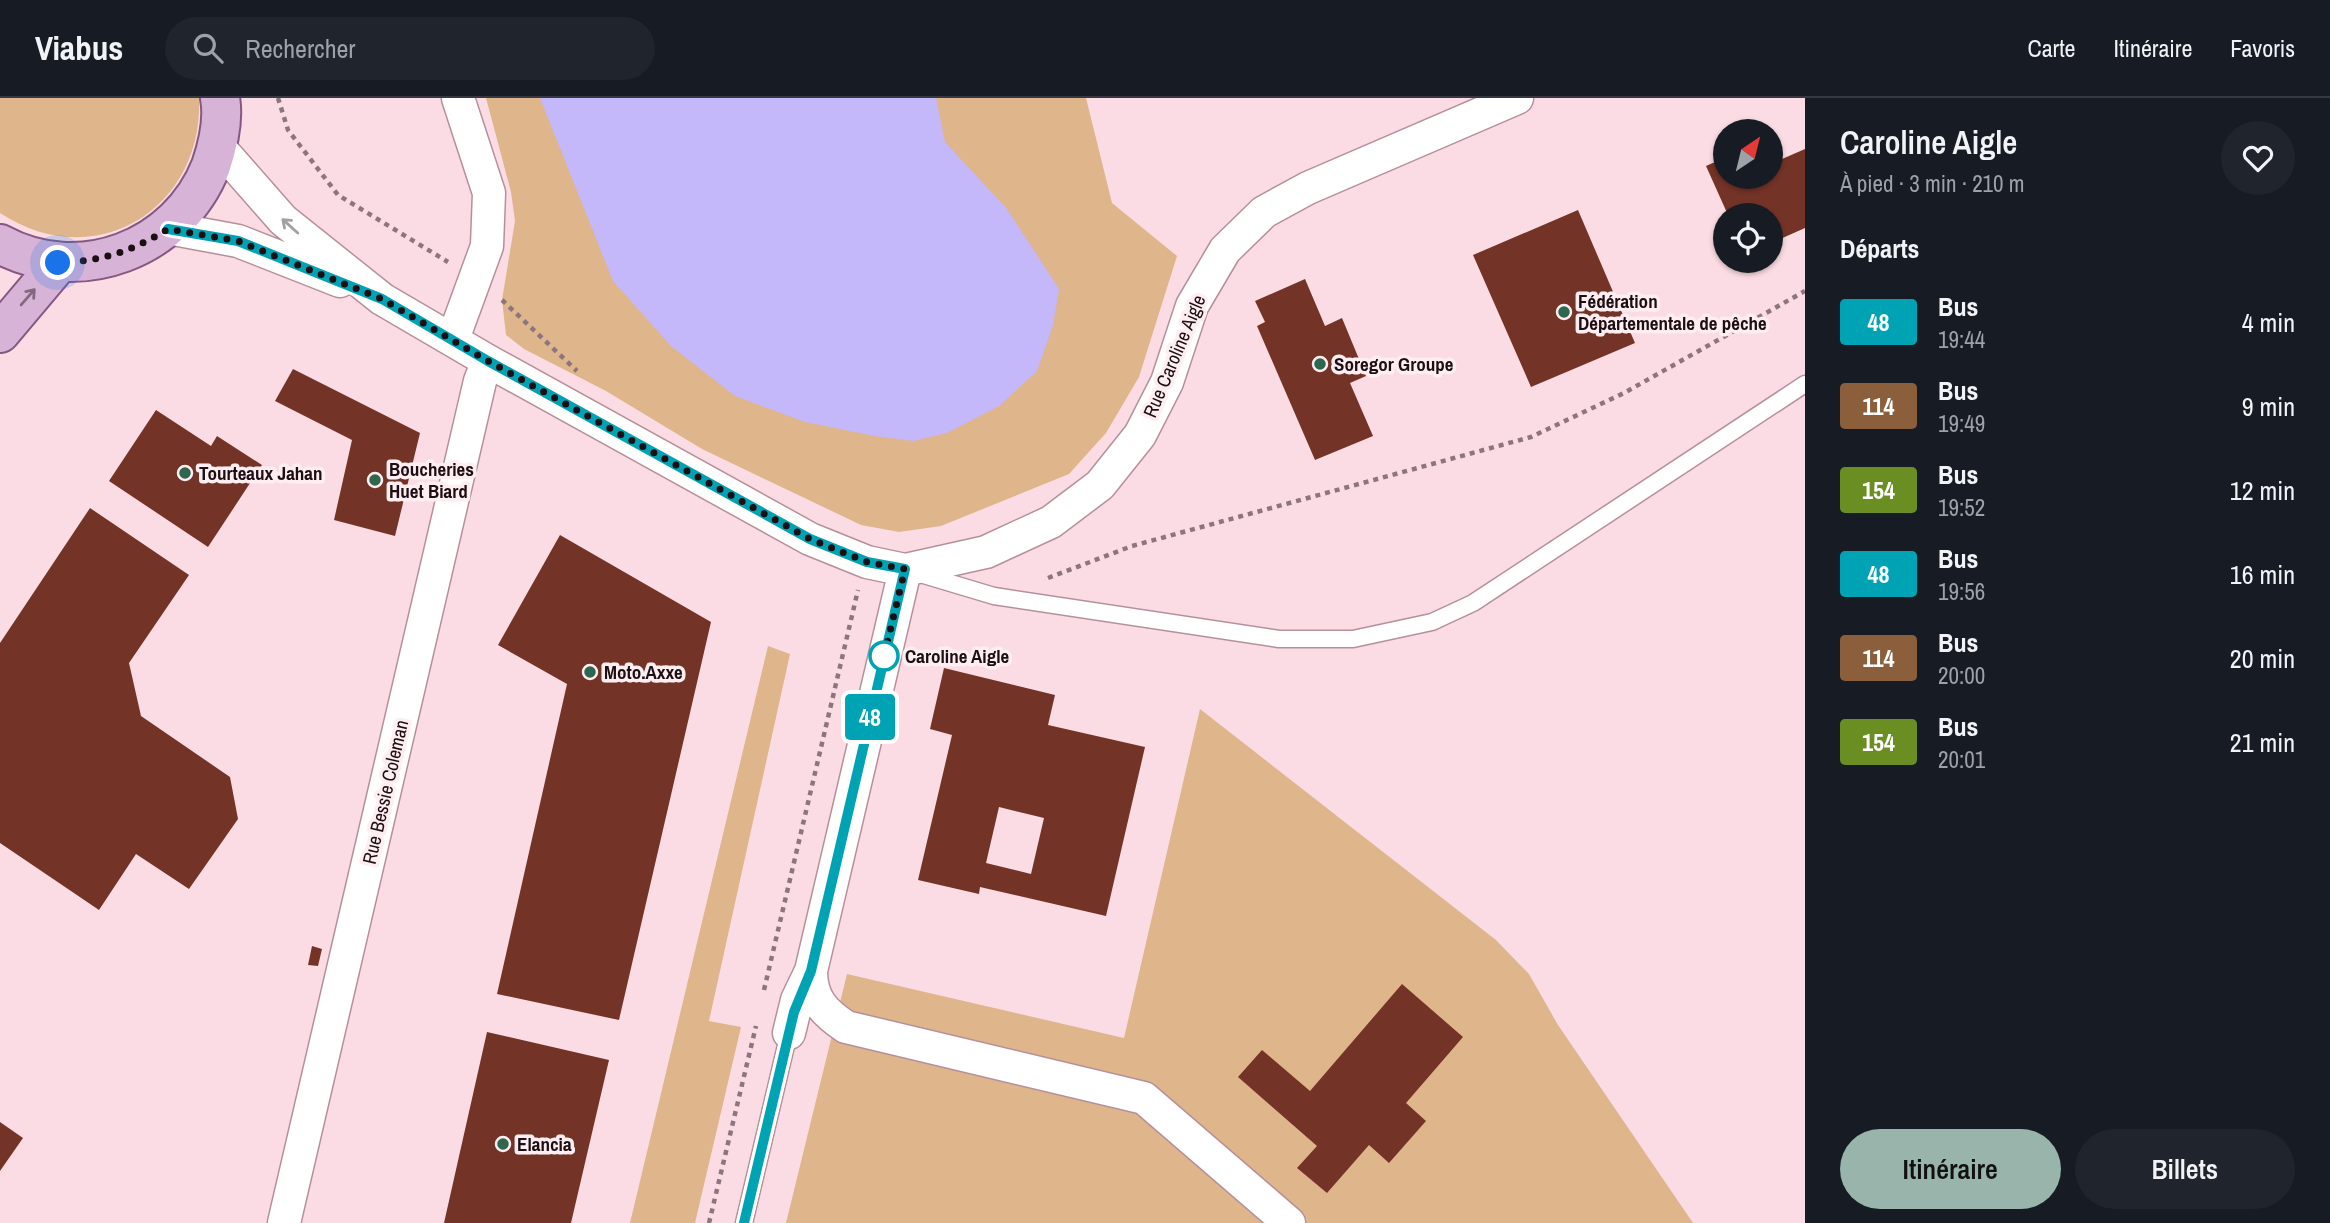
<!DOCTYPE html>
<html lang="fr">
<meta charset="utf-8">
<style>
:root{--surface:#171b24;--page:#20242c;--text:#f1f3f6;--muted:#9ea1a6;--line:#363941;--accent:#99b4ab}
body{margin:0;font-family:"Archivo Narrow",sans-serif;background:var(--page);color:var(--text);height:100vh;display:flex;flex-direction:column;font-size:26px;white-space:nowrap}
*{box-sizing:border-box;margin:0}
p{font-size:23px;color:var(--muted)}
.icon{flex:none;width:38px;height:38px;fill:none;stroke:currentColor;stroke-width:2;stroke-linecap:round;stroke-linejoin:round}
.map{position:relative;flex:1;overflow:hidden}
.side{display:flex;flex-direction:column;background:var(--surface);width:525px}
.side>*{flex:none}
.badge{padding:0 14px;border-radius:5px;font-size:24px;line-height:46px}
.needle{width:46px;rotate:35deg}
.fabs{position:absolute;left:1713px;top:21px;display:grid;gap:14px}
.fabs a{display:grid;place-items:center;width:70px;height:70px;border-radius:50%;background:var(--surface);box-shadow:0 2px 5px #0004;font-size:35px}
.you{position:absolute;width:35px;height:35px;margin:-18px;border:5px solid #fff;border-radius:50%;background:#1a73e8;box-shadow:0 0 0 10px #1a73e833}
.map>.badge{position:absolute;translate:-50% -50%;box-shadow:0 0 0 4px #fff}
h2{padding:0 35px;font-size:26px;line-height:63px}
.round{display:grid;place-items:center;flex:none;width:74px;height:74px;border-radius:37px;background:var(--page)}
.headline{display:flex;align-items:center;justify-content:space-between;height:119px;padding:0 35px}
h1{font-size:33px;font-weight:600;line-height:52px}
.cta{display:flex;gap:14px;margin-top:auto;padding:14px 35px}
.cta a{flex:1;height:80px;border-radius:42px;background:var(--accent);color:#111;font-size:28px;font-weight:600;line-height:80px;text-align:center}
.cta a+a{background:var(--page);color:var(--text)}
ul{padding:0;list-style:none}
li{display:flex;align-items:center;gap:21px;height:84px;padding:0 35px}
li div{flex:1}
li b{display:block;font-size:26px}
li em{font-style:normal}
li .badge{min-width:77px;font-weight:700;text-align:center}
header{display:flex;align-items:center;gap:42px;box-sizing:border-box;height:98px;padding:0 35px;background:var(--surface);border-bottom:2px solid var(--line)}
header strong{font-size:33px}
nav{display:flex;gap:38px;margin-inline-start:auto;font-size:24px}
.search{width:490px;height:63px;background:var(--page);display:flex;align-items:center;gap:18px;box-sizing:border-box;padding:0 24px;border-radius:38px;color:var(--muted);font-size:26px}
main{display:flex;flex:1;min-height:0}
.map>svg:first-child{display:block}
.green{fill:#dfb58c}
.water{fill:#c4b7fa}
.building{fill:#743327;fill-rule:evenodd}
.lines{fill:none;stroke-linecap:round;stroke-linejoin:round}
.lane-casing{stroke:#b5909b;stroke-width:19}
.street-casing{stroke:#b5909b;stroke-width:35}
.primary-casing{stroke:#855882;stroke-width:42}
.path{stroke:#8c767c;stroke-width:4.5;stroke-dasharray:5 5;stroke-linecap:butt}
.lane{stroke:#fff;stroke-width:16}
.street{stroke:#fff;stroke-width:32}
.primary{stroke:#d8b3d8;stroke-width:38}
.oneway{stroke:#a49fa1}
.oneway2{stroke:#83697f}
.line-casing{stroke:#fff;stroke-width:16}
.line{stroke:#00a3b4;stroke-width:10}
.walk{stroke:#1c0f13;stroke-width:7;stroke-dasharray:0 12.6}
.poi-dot{fill:#2e6750;stroke:#feeef2;stroke-width:2.5}
.stop-dot{fill:#fff;stroke:#00a3b4;stroke-width:3.5}
.labels{text-anchor:middle;dominant-baseline:central;stroke-width:7;stroke-linejoin:round;paint-order:stroke}
.poi-label{font-size:19px;font-weight:bold;fill:#1c0f13;stroke:#feeef2;text-anchor:start}
.street-label{font-size:19px;fill:#1c0f13;stroke:#feeef2}
.stop-label{font-size:19px;font-weight:bold;fill:#1c0f13;stroke:#feeef2;text-anchor:start}
</style>
<header>
<strong>Viabus</strong>
<div class="search"><svg class="icon" aria-label="search" viewBox="0 0 24 24"><circle cx="10" cy="10" r="6"/><path d="M15 15l6 6"/></svg>Rechercher</div>
<nav><a>Carte</a><a>Itinéraire</a><a>Favoris</a></nav>
</header>
<main>
<div class="map">
<svg width="1805" height="1125" viewBox="0 0 1805 1125">
<rect width="100%" height="100%" fill="#fcdce4"/>
<path class="green" d="M0,0h199c5,111 -104,178 -199,115z
M486,0h600l26,105 65,53 -38,121 -33,56 -37,41 -128,52 -42,6 -38,-7 -159,-76 -96,-58 -82,-42 -18,-14 -4,-35 13,-79 -4,-29z
M768,548l22,8 -81,367 32,6 -46,196h-65z
M1200,611l296,231 33,34 29,51 135,198h-907l61,-249 277,64z"/>
<path class="water" d="M540,0h396l9,44 62,67 52,80 -6,36 -16,46 -38,35 -52,27 -34,8 -38,-5 -70,-14 -70,-26 -64,-50 -58,-65z"/>
<path class="building" d="M1771,36l11,25 23,-10v79l-34,15v-28h-43l-22,-49 20,-9v20h45z
M1578,112l57,133 -104,44 -58,-132z
M1726,126v23l-9,-20z
M1305,181l20,47 17,-8 24,58 -16,7 23,53 -58,24 -58,-134 8,-4 -10,-21z
M293,271l127,64 -25,103 -61,-16 18,-80 -77,-39z
M156,312l55,36 6,-10 45,29 -54,82 -99,-66z
M90,410l99,67 -60,88 12,53 89,61 8,42 -49,70 -53,-35 -37,56 -99,-67v-200z
M560,437l151,87 -92,398 -122,-26 70,-310 -69,-39z
M944,570l111,27 -7,30 97,22 -39,169 -126,-29 -1,7 -61,-14 34,-145 -22,-6zM999,709l45,11 -13,56 -45,-11z
M312,848l10,3 -4,17 -10,-1z
M1402,886l61,53 -57,66 20,18 -37,42 -20,-18 -42,48 -30,-25 20,-22 -79,-69 24,-27 48,41z
M487,934l122,28 -38,163h-127z
M0,1024l23,16 -23,33z"/>
<g class="lines">
<g class="lane-casing">
<path id="lane" d="M917,475l77,23 285,43h74l79,-17 41,-19 332,-219
M744,1125l45,-190"/>
</g>
<g class="street-casing">
<path id="street" d="M218,48l65,74 99,79 106,62 322,178 57,23 38,8 81,-18 65,-30 49,-37 40,-50 27,-53 25,-76 33,-56 39,-38 44,-24 209,-90
M168,130l70,13 102,40
M453,241l34,-93 2,-53 -31,-95
M811,873c0,27 12,41 35,56l298,71 145,125
M789,935l8,-33 14,-29 94,-401
M284,1125l196,-842 8,-20"/>
</g>
<g class="primary-casing">
<path id="primary" d="M0,146c79,43 178,6 211,-78 7,-21 13,-46 9,-68
M0,235l59,-70"/>
</g>
<path class="path" d="M278,0l10,32 50,65 110,67
M502,202l75,71
M1048,480l84,-32 399,-109 93,-44 181,-102
M764,892l94,-400
M709,1125l47,-197"/>
<use href="#lane" class="lane"/>
<use href="#street" class="street"/>
<use href="#primary" class="primary"/>
</g>
<defs><path id="oneway-shaft" d="M-6 0H5M1.5-3L5.5 0L1.5 3" fill="none" stroke-width="1.6" stroke-linecap="round" stroke-linejoin="round" transform="scale(1.75)"/></defs>
<use class="oneway" href="#oneway-shaft" transform="translate(290 128) rotate(-138)"/>
<use class="oneway2" href="#oneway-shaft" transform="translate(28 199) rotate(-49)"/>
<g class="lines">
<g class="line-casing">
<path id="line" d="M168,131l70,12 144,58 106,62 322,178 57,23 38,7 -94,402 -17,41 -50,211"/>
</g>
<use href="#line" class="line"/>
<path class="walk" d="M58,165c47,-3 70,-10 110,-34l70,12 144,58 106,62 322,178 57,23 38,7 -21,87"/>
</g>
<g class="poi-dot">
<circle cx="1564" cy="214" r="7"/>
<circle cx="1320" cy="266" r="7"/>
<circle cx="185" cy="375" r="7"/>
<circle cx="375" cy="382" r="7"/>
<circle cx="590" cy="574" r="7"/>
<circle cx="503" cy="1046" r="7"/>
</g>
<circle class="stop-dot" cx="884" cy="558" r="14"/>
<g class="labels">
<g class="poi-label">
<text x="1578" y="203">Fédération<tspan x="1578" dy="22">Départementale de pêche</tspan></text>
<text x="1334" y="266">Soregor Groupe</text>
<text x="389" y="371">Boucheries<tspan x="389" dy="22">Huet Biard</tspan></text>
<text x="199" y="375">Tourteaux Jahan</text>
<text x="604" y="574">Moto.Axxe</text>
<text x="517" y="1046">Elancia</text>
</g>
<g class="street-label">
<text transform="translate(1174 258) rotate(-67)">Rue Caroline Aigle</text>
<text transform="translate(385 694) rotate(-77)">Rue Bessie Coleman</text>
</g>
<g class="stop-label">
<text x="905" y="558">Caroline Aigle</text>
</g>
</g>
</svg>
<div class="fabs">
<a><svg class="needle" viewBox="-14 -14 28 28"><path d="M0-13l5 13h-10z" fill="#e53935"/><path d="M0 13l5-13h-10z" fill="#9ea1a6"/></svg></a>
<a><svg class="icon" aria-label="locate" viewBox="0 0 24 24"><circle cx="12" cy="12" r="6"/><path d="M12 2v4M12 18v4M2 12h4M18 12h4"/></svg></a>
</div>
<div class="you" style="left:58px;top:165px"></div>
<b class="badge" style="left:870px;top:619px;background:#00a3b4;color:#fff">48</b>
</div>
<section class="side">
<div class="headline"><div><h1>Caroline Aigle</h1><p>À pied · 3 min · 210 m</p></div><a class="round"><svg class="icon" aria-label="heart" viewBox="0 0 24 24"><path d="M12 20l-8-8c-3-5 5-10 8-4 3-6 11-1 8 4z"/></svg></a></div>
<h2>Départs</h2>
<ul>
<li><span class="badge" style="background:#00a3b4;color:#fff">48</span><div><b>Bus</b><p>19:44</p></div><em>4 min</em></li>
<li><span class="badge" style="background:#8b5e3c;color:#fff">114</span><div><b>Bus</b><p>19:49</p></div><em>9 min</em></li>
<li><span class="badge" style="background:#6b8e23;color:#fff">154</span><div><b>Bus</b><p>19:52</p></div><em>12 min</em></li>
<li><span class="badge" style="background:#00a3b4;color:#fff">48</span><div><b>Bus</b><p>19:56</p></div><em>16 min</em></li>
<li><span class="badge" style="background:#8b5e3c;color:#fff">114</span><div><b>Bus</b><p>20:00</p></div><em>20 min</em></li>
<li><span class="badge" style="background:#6b8e23;color:#fff">154</span><div><b>Bus</b><p>20:01</p></div><em>21 min</em></li>
</ul>
<div class="cta"><a>Itinéraire</a><a>Billets</a></div>
</section>
</main>
